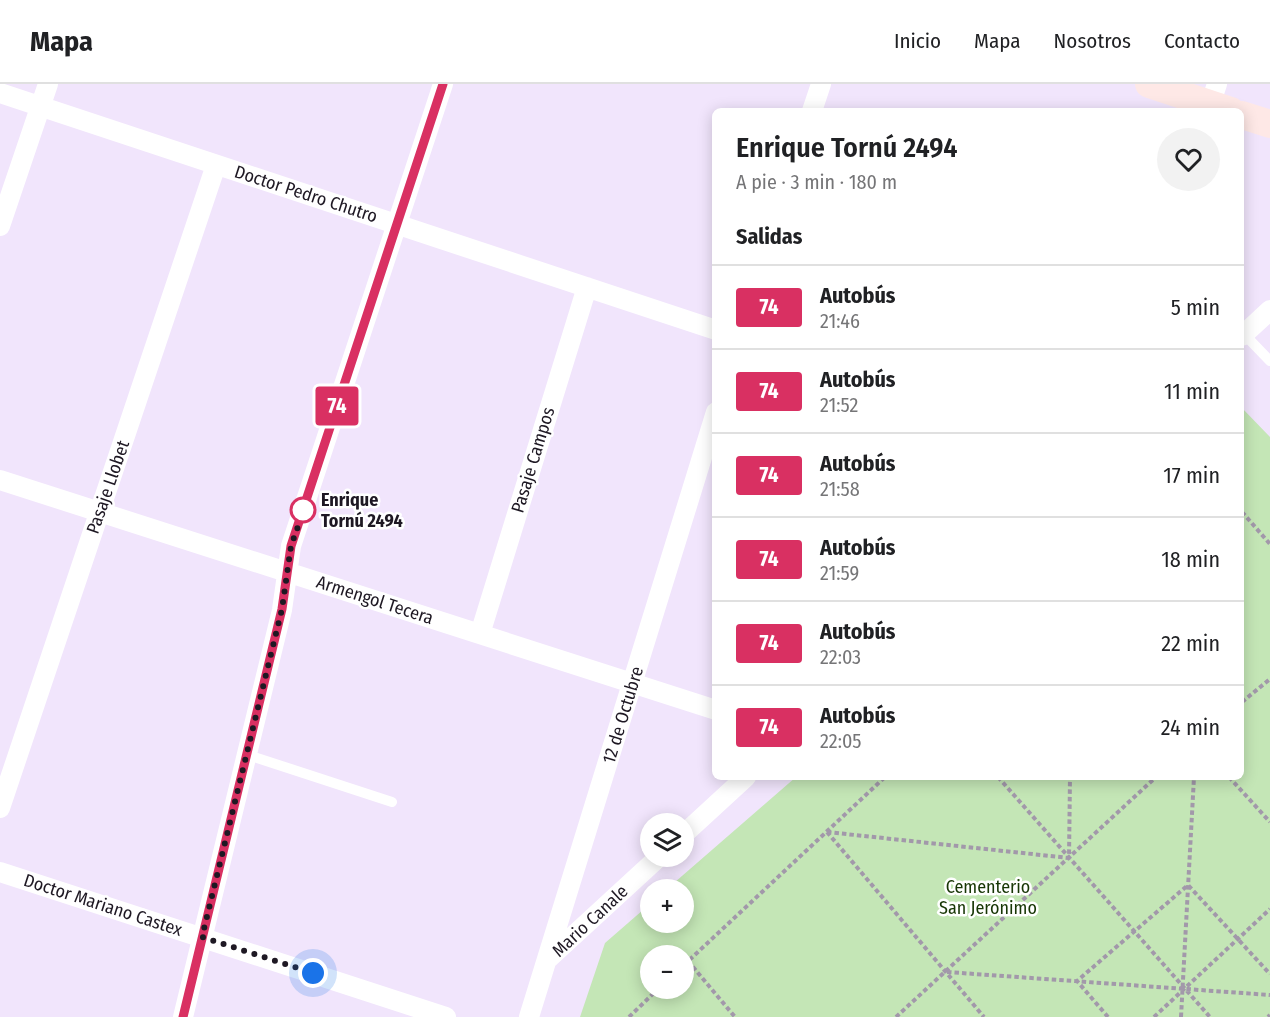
<!DOCTYPE html>
<html lang="es">
<meta charset="utf-8">
<style>
:root{--surface:#fff;--page:#f2f2f2;--text:#202124;--muted:#757577;--line:#e0e0e0}
body{margin:0;font-family:"Fira Sans Condensed",sans-serif;background:var(--page);color:var(--text);height:100vh;display:flex;flex-direction:column;font-size:22px;white-space:nowrap}
*{box-sizing:border-box;margin:0}
p{font-size:20px;color:var(--muted)}
.icon{flex:none;width:33px;height:33px;fill:none;stroke:currentColor;stroke-width:2;stroke-linecap:round;stroke-linejoin:round}
.map{position:relative;flex:1;overflow:hidden}
.side{position:absolute;left:712px;top:24px;width:532px;height:672px;display:flex;flex-direction:column;background:var(--surface);border-radius:9px;box-shadow:0 3px 15px #0003}
.side>*{flex:none}
.badge{padding:0 12px;border-radius:4px;font-size:21px;line-height:39px}
.fabs{position:absolute;left:640px;top:729px;display:grid;gap:12px}
.fabs a{display:grid;place-items:center;width:54px;height:54px;border-radius:50%;background:var(--surface);box-shadow:0 3px 15px #0003;font-size:30px}
.you{position:absolute;width:30px;height:30px;margin:-15px;border:4px solid #fff;border-radius:50%;background:#1a73e8;box-shadow:0 0 0 9px #1a73e833}
.map>.badge{position:absolute;translate:-50% -50%;box-shadow:0 0 0 3px #fff}
h2{padding:0 24px;font-size:22px;line-height:54px}
.round{display:grid;place-items:center;flex:none;width:63px;height:63px;border-radius:32px;background:var(--page)}
.headline{display:flex;align-items:center;justify-content:space-between;height:102px;padding:0 24px}
h1{font-size:28px;font-weight:600;line-height:45px}
ul{padding:0;list-style:none}
li{display:flex;align-items:center;gap:18px;height:84px;padding:0 24px;border-top:2px solid var(--line)}
li div{flex:1}
li b{display:block;font-size:22px}
li em{font-style:normal}
li .badge{min-width:66px;font-weight:700;text-align:center}
header{display:flex;align-items:center;gap:36px;box-sizing:border-box;height:84px;padding:0 30px;background:var(--surface);border-bottom:2px solid var(--line)}
header strong{font-size:28px}
nav{display:flex;gap:33px;margin-inline-start:auto;font-size:21px}
.map>svg:first-child{display:block}
.green{fill:#c4e6b6;fill-rule:evenodd}
.lines{fill:none;stroke-linecap:round;stroke-linejoin:round}
.path{stroke:#a298aa;stroke-width:4;stroke-dasharray:4.5 3;stroke-linecap:butt}
.lane{stroke:#fff;stroke-width:10}
.street{stroke:#fff;stroke-width:20}
.secondary{stroke:#fee8e6;stroke-width:28}
.line-casing{stroke:#fff;stroke-width:14}
.line{stroke:#d93062;stroke-width:9}
.walk{stroke:#1e1823;stroke-width:6;stroke-dasharray:0 10.8}
.stop-dot{fill:#fff;stroke:#d93062;stroke-width:3}
.labels{text-anchor:middle;dominant-baseline:central;stroke-width:5;stroke-linejoin:round;paint-order:stroke}
.street-label{font-size:18px;fill:#1e1823;stroke:#fff}
.stop-label{font-size:18px;font-weight:bold;fill:#1e1823;stroke:#fff;text-anchor:start}
.park-label{font-size:18px;fill:#173605;stroke:#fff}
</style>
<header>
<strong>Mapa</strong>
<nav><a>Inicio</a><a>Mapa</a><a>Nosotros</a><a>Contacto</a></nav>
</header>
<div class="map">
<svg width="1270" height="933" viewBox="0 0 1270 933">
<rect width="100%" height="100%" fill="#f1e5fc"/>
<path class="green" d="M1242,324l28,29v580h-690l25,-74 46,-40v19h33v-32l-17,-1 129,-112h446zM651,872h33v32h-33z"/>
<g class="lines">
<path class="path" d="M1242,428l28,32
M1242,618l28,-23
M998,693l212,240
M1229,693l41,45
M827,748l242,26 1,-81
M827,748l157,185
M688,877l47,56
M684,881l201,-188
M947,888l323,23
M629,933l30,-29
M896,933l260,-240
M1108,933l-31,-36 111,-96 82,89
M1154,933l116,-108
M1181,933l13,-240
M1268,933l2,-2"/>
<path class="lane" d="M1244,250l26,27
M245,670l147,48"/>
<path class="street" d="M0,9l716,237
M812,27l9,-27
M1208,27l9,-27
M0,142l48,-142
M1242,252l28,-26
M0,396l716,230
M480,550l107,-347
M0,724l216,-643
M684,750l62,-57
M0,788l446,145
M548,875l112,-103
M183,933l99,-407 9,-64 152,-462
M529,933l187,-605"/>
<path class="secondary" d="M1149,0l82,27
M1242,31l28,9"/>
</g>
<g class="lines">
<g class="line-casing">
<path id="line" d="M183,933l99,-408 9,-63 152,-462"/>
</g>
<use href="#line" class="line"/>
<path class="walk" d="M303,426l3,-6 -15,42 -9,63 -80,328 111,36"/>
</g>
<circle class="stop-dot" cx="303" cy="426" r="12"/>
<g class="labels">
<g class="street-label">
<text transform="translate(306 110) rotate(18)">Doctor Pedro Chutro</text>
<text transform="translate(533 376) rotate(-73)">Pasaje Campos</text>
<text transform="translate(108 403) rotate(-71)">Pasaje Llobet</text>
<text transform="translate(375 516) rotate(18)">Armengol Tecera</text>
<text transform="translate(623 631) rotate(-73)">12 de Octubre</text>
<text transform="translate(103 821) rotate(18)">Doctor Mariano Castex</text>
<text transform="translate(590 837) rotate(-43)">Mario Canale</text>
</g>
<g class="stop-label">
<text x="321" y="416">Enrique<tspan x="321" dy="21">Tornú 2494</tspan></text>
</g>
<g class="park-label">
<text x="988" y="803">Cementerio<tspan x="988" dy="21">San Jerónimo</tspan></text>
</g>
</g>
</svg>
<div class="fabs">
<a><svg class="icon" aria-label="layers" viewBox="0 0 24 24"><path d="M12 4l9 5-9 5-9-5zM3 14l9 5 9-5"/></svg></a>
<a>+</a>
<a>−</a>
</div>
<div class="you" style="left:313px;top:889px"></div>
<b class="badge" style="left:337px;top:322px;background:#d93062;color:#fff">74</b>
<section class="side">
<div class="headline"><div><h1>Enrique Tornú 2494</h1><p>A pie · 3 min · 180 m</p></div><a class="round"><svg class="icon" aria-label="heart" viewBox="0 0 24 24"><path d="M12 20l-8-8c-3-5 5-10 8-4 3-6 11-1 8 4z"/></svg></a></div>
<h2>Salidas</h2>
<ul>
<li><span class="badge" style="background:#d93062;color:#fff">74</span><div><b>Autobús</b><p>21:46</p></div><em>5 min</em></li>
<li><span class="badge" style="background:#d93062;color:#fff">74</span><div><b>Autobús</b><p>21:52</p></div><em>11 min</em></li>
<li><span class="badge" style="background:#d93062;color:#fff">74</span><div><b>Autobús</b><p>21:58</p></div><em>17 min</em></li>
<li><span class="badge" style="background:#d93062;color:#fff">74</span><div><b>Autobús</b><p>21:59</p></div><em>18 min</em></li>
<li><span class="badge" style="background:#d93062;color:#fff">74</span><div><b>Autobús</b><p>22:03</p></div><em>22 min</em></li>
<li><span class="badge" style="background:#d93062;color:#fff">74</span><div><b>Autobús</b><p>22:05</p></div><em>24 min</em></li>
</ul>
</section>
</div>
